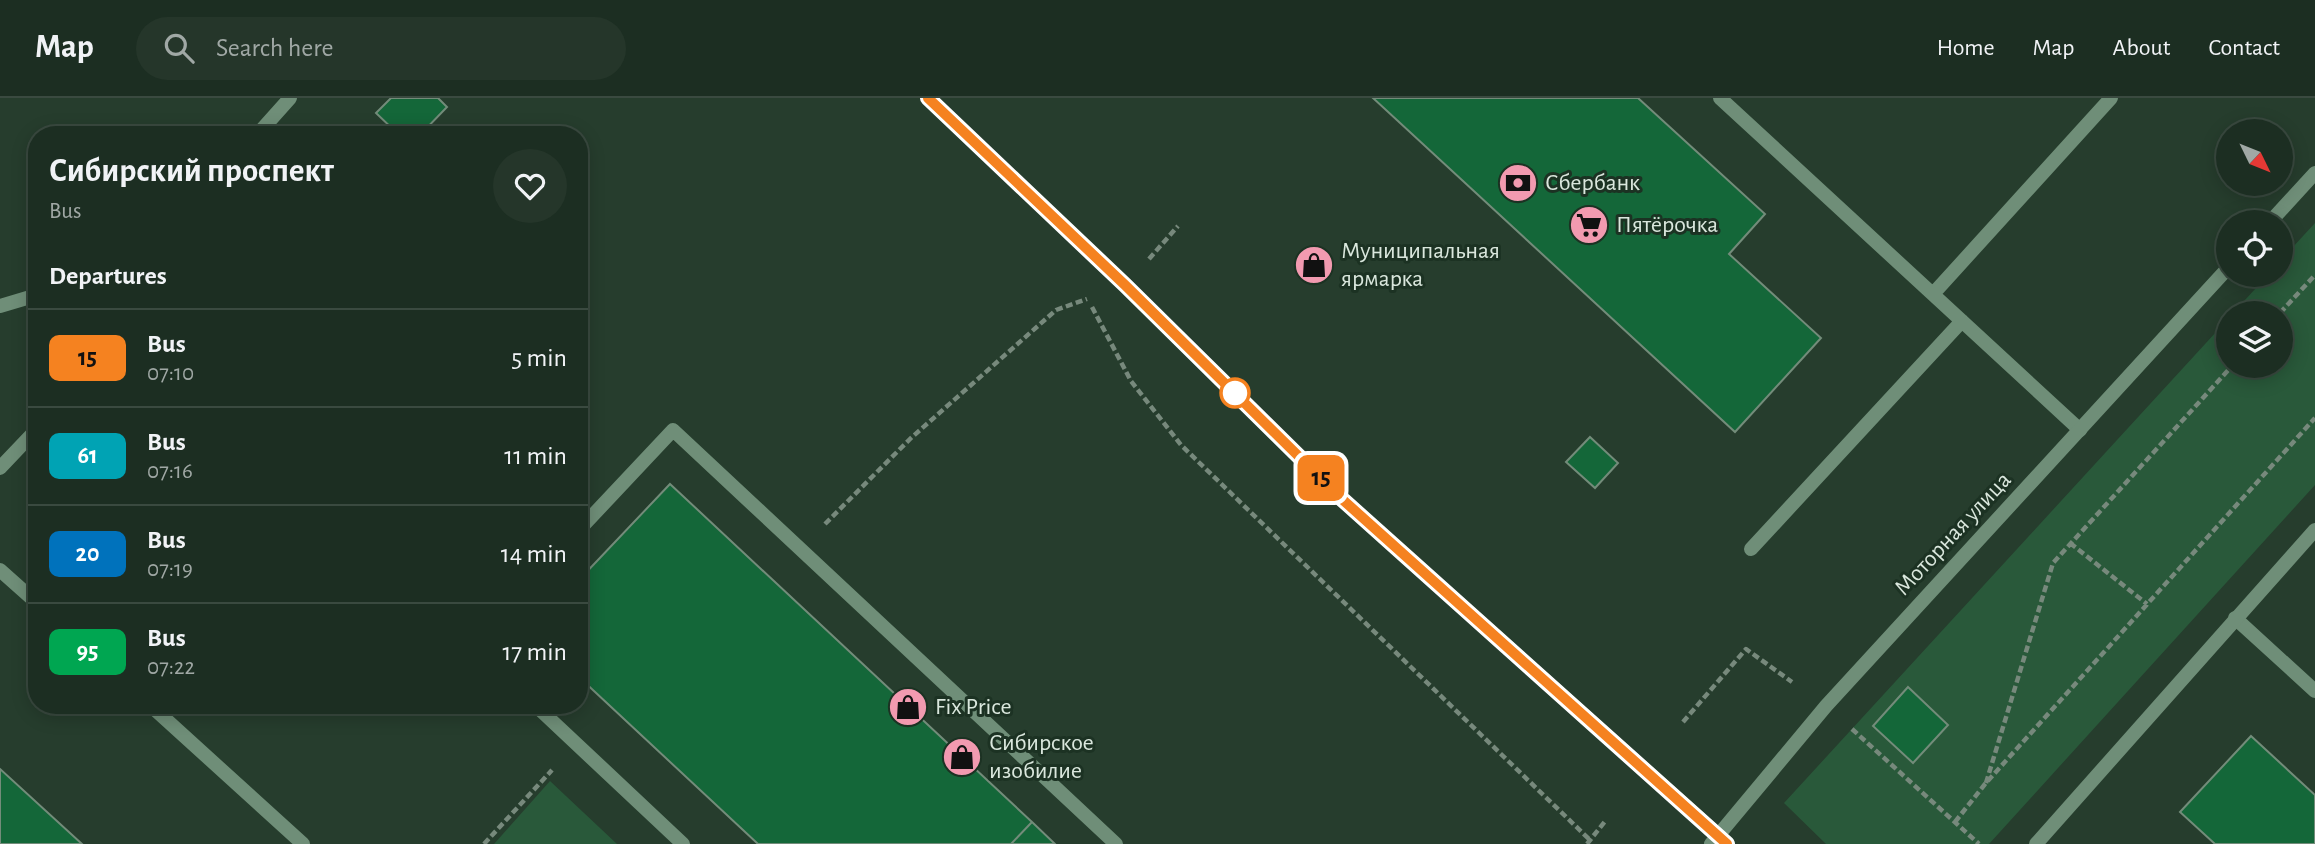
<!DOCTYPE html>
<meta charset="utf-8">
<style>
:root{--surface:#1c2e22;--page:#25362a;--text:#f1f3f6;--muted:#a0a8a5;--line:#3a4a40}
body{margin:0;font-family:"Alegreya Sans",sans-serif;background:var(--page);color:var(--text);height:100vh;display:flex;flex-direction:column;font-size:26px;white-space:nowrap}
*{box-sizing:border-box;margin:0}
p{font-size:23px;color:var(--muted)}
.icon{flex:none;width:38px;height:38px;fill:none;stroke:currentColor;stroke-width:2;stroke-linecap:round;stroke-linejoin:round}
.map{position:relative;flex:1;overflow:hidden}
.sheet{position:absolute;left:28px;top:28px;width:560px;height:588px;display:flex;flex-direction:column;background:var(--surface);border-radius:28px;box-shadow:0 4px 18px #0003,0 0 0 2px var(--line)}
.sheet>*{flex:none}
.badge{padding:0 14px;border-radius:10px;font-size:24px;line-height:46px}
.needle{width:46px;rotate:133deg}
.controls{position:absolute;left:2216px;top:21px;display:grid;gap:14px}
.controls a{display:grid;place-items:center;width:77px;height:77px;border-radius:50%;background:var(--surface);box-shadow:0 4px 18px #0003,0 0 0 2px var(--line);font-size:35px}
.map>.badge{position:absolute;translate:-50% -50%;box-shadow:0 0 0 4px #fff}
h2{padding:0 21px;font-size:26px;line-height:63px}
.round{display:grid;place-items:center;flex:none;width:74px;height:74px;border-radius:37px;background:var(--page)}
.head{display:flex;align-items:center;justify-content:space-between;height:119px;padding:0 21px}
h1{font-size:33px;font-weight:700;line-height:52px}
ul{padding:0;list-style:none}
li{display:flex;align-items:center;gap:21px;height:98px;padding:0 21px;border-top:2px solid var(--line)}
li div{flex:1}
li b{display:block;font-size:26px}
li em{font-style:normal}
li .badge{min-width:77px;font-weight:700;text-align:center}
header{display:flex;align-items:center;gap:42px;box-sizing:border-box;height:98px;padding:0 35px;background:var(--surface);border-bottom:2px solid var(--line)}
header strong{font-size:33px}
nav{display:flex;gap:38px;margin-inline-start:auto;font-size:24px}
.search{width:490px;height:63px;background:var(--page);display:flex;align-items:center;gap:18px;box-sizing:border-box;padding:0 24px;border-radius:38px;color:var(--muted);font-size:26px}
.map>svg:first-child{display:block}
.green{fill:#29593a}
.building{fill:#146739;stroke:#738c7a;stroke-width:2}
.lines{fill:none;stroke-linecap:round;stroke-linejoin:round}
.path{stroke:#77897c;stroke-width:4.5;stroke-dasharray:7 3.5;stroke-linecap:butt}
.lane{stroke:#6f8e78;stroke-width:14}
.street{stroke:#6f8e78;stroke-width:14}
.secondary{stroke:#8dbf9c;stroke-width:14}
.line-casing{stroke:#fff;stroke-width:16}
.line{stroke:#f58220;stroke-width:10}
.stop-dot{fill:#fff;stroke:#f58220;stroke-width:3.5}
.labels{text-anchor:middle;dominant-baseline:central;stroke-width:6;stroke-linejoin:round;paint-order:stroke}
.poi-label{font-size:24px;fill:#dae7dd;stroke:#1c3223;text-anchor:start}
.street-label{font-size:24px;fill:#dae7dd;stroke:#1c3223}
</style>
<header>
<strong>Map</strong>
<div class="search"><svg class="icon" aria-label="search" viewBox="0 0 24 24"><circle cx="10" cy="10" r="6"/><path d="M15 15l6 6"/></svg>Search here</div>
<nav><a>Home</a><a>Map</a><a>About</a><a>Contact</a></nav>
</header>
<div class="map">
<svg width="2315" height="746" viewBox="0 0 2315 746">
<rect width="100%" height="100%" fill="#263d2d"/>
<path class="green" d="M2315,125v262l-326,359h-163l-42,-41 444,-484v47h52v-53h-47l35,-38h12v-14z
M550,683l67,63h-123z"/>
<path class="building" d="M391,0h47l9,9 -27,28h-21l-23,-22z
M1373,0h265l127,116 -36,40 92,84 -86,94z
M1590,339l28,26 -23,25 -29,-26z
M670,386l362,338 -21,22h-253l-179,-167v-97z
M1908,589l40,38 -35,38 -40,-37z
M2251,638l64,59v49h-100l-35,-32z
M0,671l82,75h-82z
M1032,724l23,22h-44z"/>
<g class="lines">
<path class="path" d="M1149,161l29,-33
M1092,209l39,74 50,64 409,395
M2280,215l35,-38
M825,426l86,-86 145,-128 31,-11
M2070,445l77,61
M1683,624l63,-73 46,33
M1852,631l127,115
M1986,685l67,-220 179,-197
M1955,724l30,-38 330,-366
M484,746l68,-74
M1587,746l19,-24"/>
<path class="lane" d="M1720,0l360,332
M1933,196l178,-196
M0,208l37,-11
M0,370l37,-39
M579,432l94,-100 443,414
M1751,451l211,-228
M0,472l37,33
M2235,520l80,73
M150,607l153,139
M535,607l148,139"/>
<path class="street" d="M257,37l33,-37
M2270,124l45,-49
M1711,746l115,-138 402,-438
M2036,746l279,-314"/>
<path class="secondary" d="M928,0l197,187 218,215 385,344"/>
</g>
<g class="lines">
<g class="line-casing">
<path id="line" d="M928,0l197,187 218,215 384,344"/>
</g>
<use href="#line" class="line"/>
</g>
<defs>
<g id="bank-disc" transform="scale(2.0125)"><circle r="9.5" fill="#f29ab0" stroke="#1c3223"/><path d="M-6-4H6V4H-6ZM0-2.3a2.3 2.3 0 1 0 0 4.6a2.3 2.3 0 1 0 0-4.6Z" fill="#111"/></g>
<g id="supermarket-disc" transform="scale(2.0125)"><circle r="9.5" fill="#f29ab0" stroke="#1c3223"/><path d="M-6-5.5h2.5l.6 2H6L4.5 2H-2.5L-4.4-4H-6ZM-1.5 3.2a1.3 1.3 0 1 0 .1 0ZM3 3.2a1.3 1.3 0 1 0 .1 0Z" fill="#111"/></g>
<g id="shop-disc" transform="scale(2.0125)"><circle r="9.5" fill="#f29ab0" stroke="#1c3223"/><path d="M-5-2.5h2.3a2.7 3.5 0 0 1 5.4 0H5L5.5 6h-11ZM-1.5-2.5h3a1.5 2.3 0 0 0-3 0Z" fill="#111"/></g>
</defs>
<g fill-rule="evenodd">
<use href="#bank-disc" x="1518" y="85"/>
<use href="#supermarket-disc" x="1589" y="127"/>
<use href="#shop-disc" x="1314" y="167"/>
<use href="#shop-disc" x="908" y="609"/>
<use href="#shop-disc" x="962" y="659"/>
</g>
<circle class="stop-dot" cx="1235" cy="295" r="14"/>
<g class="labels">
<g class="poi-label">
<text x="1545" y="85">Сбербанк</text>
<text x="1616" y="127">Пятёрочка</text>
<text x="1341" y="153">Муниципальная<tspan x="1341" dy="28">ярмарка</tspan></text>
<text x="935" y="609">Fix Price</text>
<text x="989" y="645">Сибирское<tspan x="989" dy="28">изобилие</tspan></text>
</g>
<g class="street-label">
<text transform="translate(1953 436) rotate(-47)">Моторная улица</text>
</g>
</g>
</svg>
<div class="controls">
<a><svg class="needle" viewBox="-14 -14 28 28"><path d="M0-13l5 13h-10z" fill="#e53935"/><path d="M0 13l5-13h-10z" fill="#a0a8a5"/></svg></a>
<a><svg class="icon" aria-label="locate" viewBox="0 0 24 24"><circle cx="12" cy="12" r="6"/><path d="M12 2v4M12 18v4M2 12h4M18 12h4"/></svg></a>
<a><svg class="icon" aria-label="layers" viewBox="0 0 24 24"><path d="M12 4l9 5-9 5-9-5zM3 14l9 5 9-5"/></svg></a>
</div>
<b class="badge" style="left:1321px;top:380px;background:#f58220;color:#111">15</b>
<section class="sheet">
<div class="head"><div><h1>Сибирский проспект</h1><p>Bus</p></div><a class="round"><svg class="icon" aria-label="heart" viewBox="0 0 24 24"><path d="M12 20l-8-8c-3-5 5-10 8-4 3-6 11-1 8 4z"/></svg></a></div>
<h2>Departures</h2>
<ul>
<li><span class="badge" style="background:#f58220;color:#111">15</span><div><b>Bus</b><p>07:10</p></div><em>5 min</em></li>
<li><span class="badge" style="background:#00a3b4;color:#fff">61</span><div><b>Bus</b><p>07:16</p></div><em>11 min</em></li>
<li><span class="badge" style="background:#0072bc;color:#fff">20</span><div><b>Bus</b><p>07:19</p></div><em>14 min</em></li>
<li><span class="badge" style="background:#00a651;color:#fff">95</span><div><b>Bus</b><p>07:22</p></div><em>17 min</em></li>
</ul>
</section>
</div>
